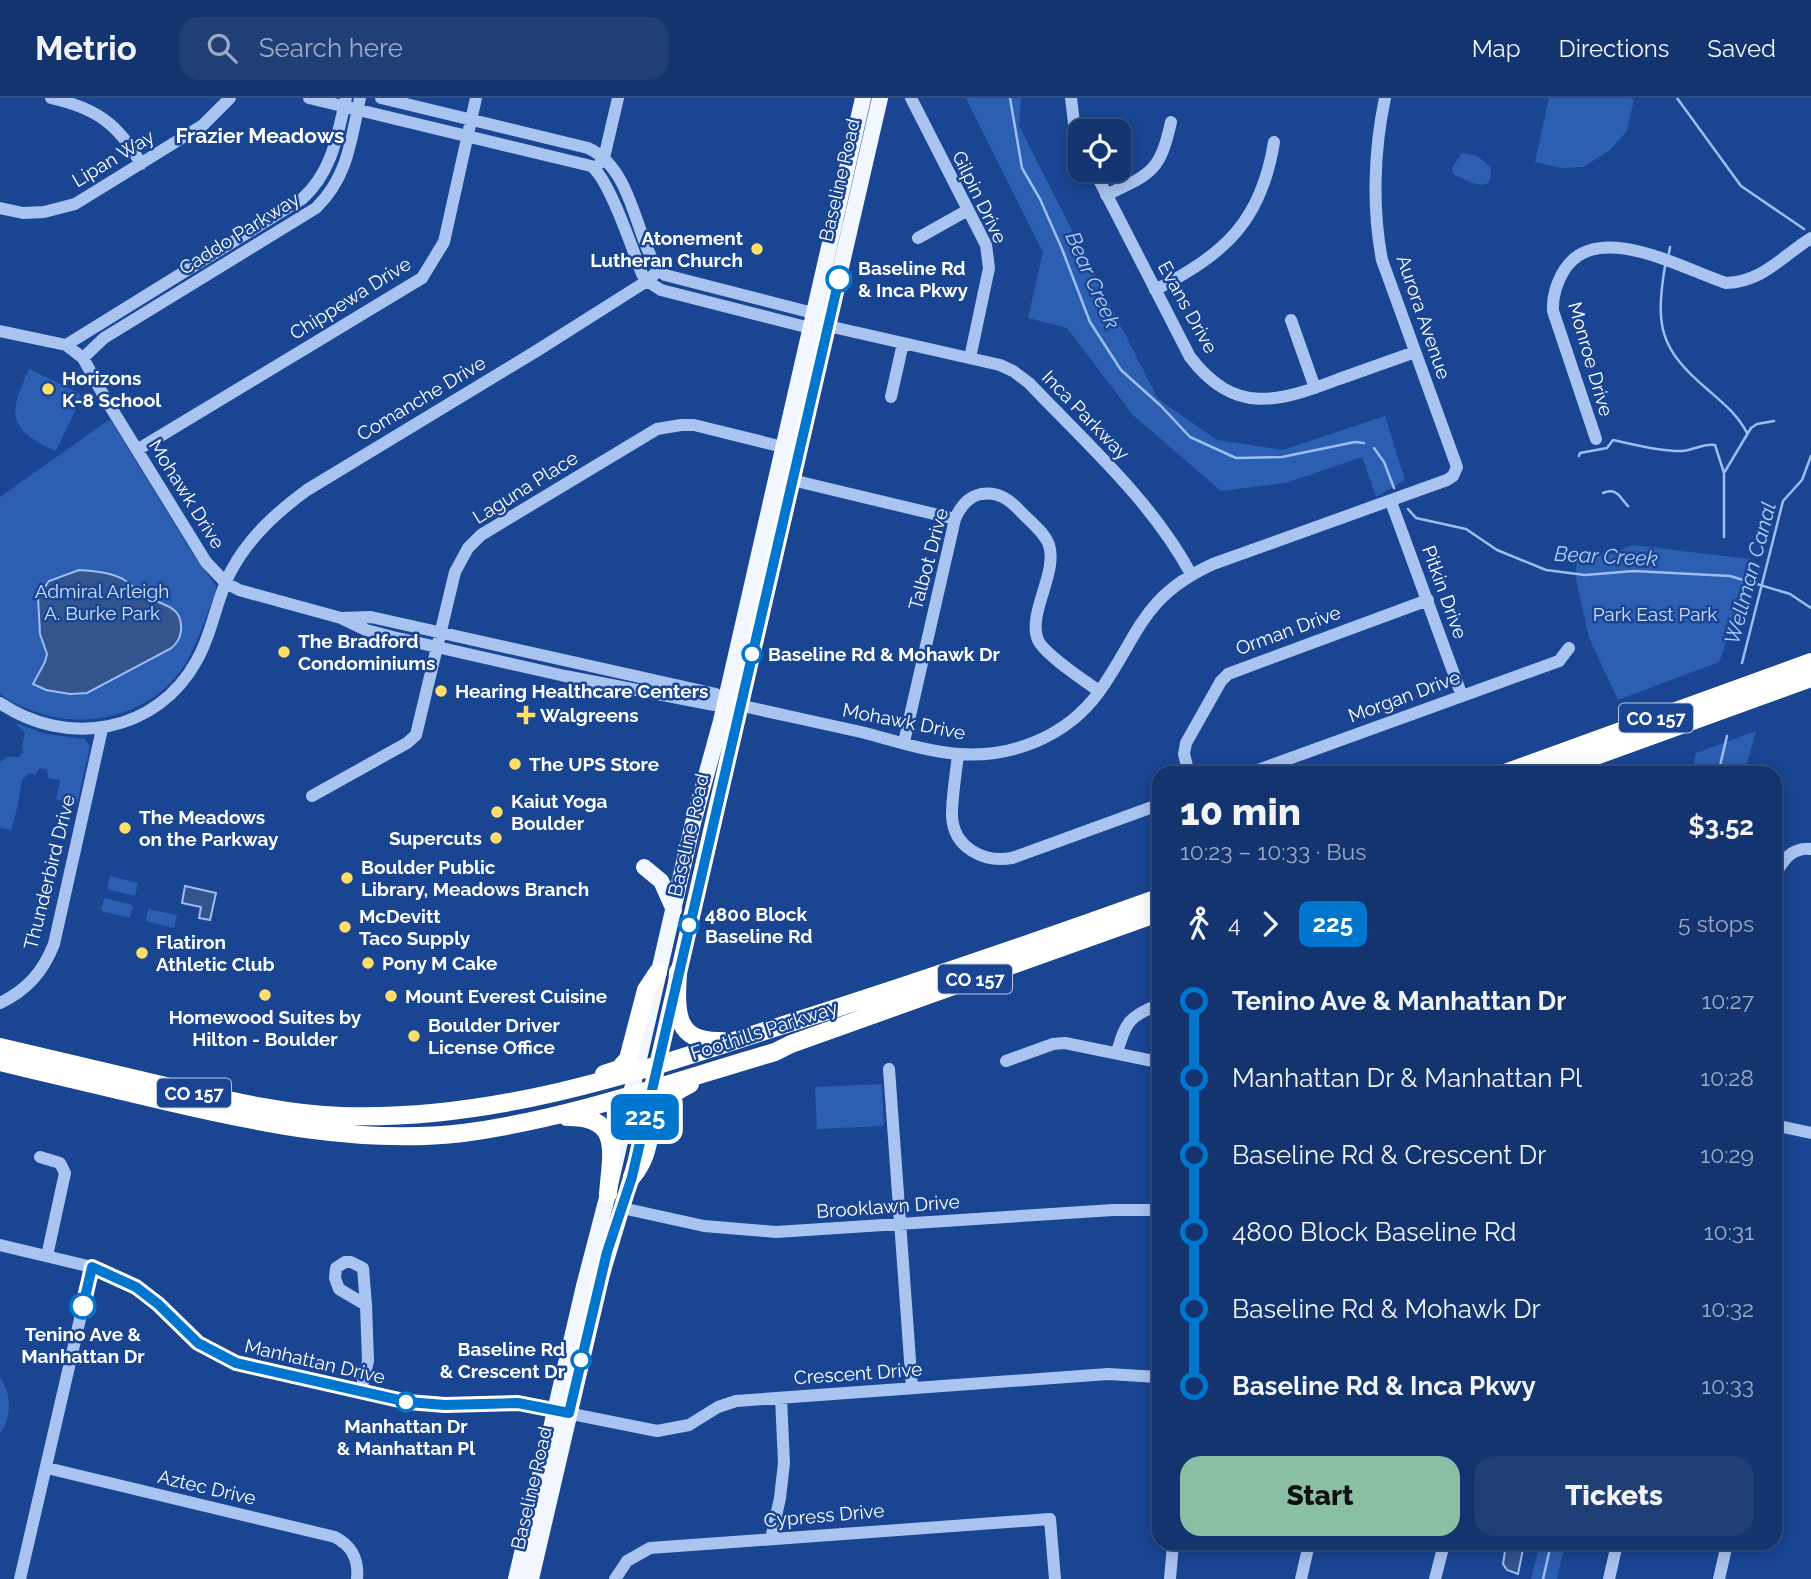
<!DOCTYPE html>
<meta charset="utf-8">
<style>
:root{--surface:#13346e;--page:#203f76;--text:#f1f3f6;--muted:#9daac2;--line:#324f81;--accent:#8abfa5}
body{margin:0;font-family:Raleway,sans-serif;background:var(--page);color:var(--text);height:100vh;display:flex;flex-direction:column;font-size:26px;white-space:nowrap}
*{box-sizing:border-box;margin:0}
p{font-size:23px;color:var(--muted)}
.icon{flex:none;width:38px;height:38px;fill:none;stroke:currentColor;stroke-width:2;stroke-linecap:round;stroke-linejoin:round}
.map{position:relative;flex:1;overflow:hidden}
.panel{position:absolute;left:1152px;top:668px;width:630px;height:784px;display:flex;flex-direction:column;background:var(--surface);border-radius:21px;box-shadow:0 4px 18px #0003,0 0 0 2px var(--line)}
.panel>*{flex:none}
.badge{padding:0 14px;border-radius:10px;font-size:24px;line-height:46px}
.tools{position:absolute;left:1068px;top:21px;display:grid;gap:14px}
.tools a{display:grid;place-items:center;width:63px;height:63px;border-radius:14px;background:var(--surface);box-shadow:0 4px 18px #0003,0 0 0 2px var(--line);font-size:35px}
.map>.badge{position:absolute;translate:-50% -50%;box-shadow:0 0 0 4px #fff}
.legs{display:flex;align-items:center;gap:10px;height:77px;padding:0 28px;font-size:23px}
.legs p{margin-inline-start:auto}
.headline{display:flex;align-items:center;justify-content:space-between;height:119px;padding:0 28px}
h1{font-size:38px;font-weight:800;line-height:52px}
.button{display:flex;gap:14px;margin-top:auto;padding:14px 28px}
.button a{flex:1;height:80px;border-radius:21px;background:var(--accent);color:#111;font-size:28px;font-weight:800;line-height:80px;text-align:center}
.button a+a{background:var(--page);color:var(--text)}
ul{padding:0 28px;list-style:none}
li{display:flex;align-items:center;gap:24px;height:77px;font-size:26px}
li i{display:grid;place-items:center;width:10px;height:100%;margin:0 9px;background:currentColor}
li i::after{content:'';width:18px;height:18px;margin:-9px;border:5px solid;border-radius:50%;background:var(--surface)}
li p{margin-inline-start:auto}
li:first-child i{background:linear-gradient(#0000 50%,currentColor 0)}
li:last-child i{background:linear-gradient(currentColor 50%,#0000 0)}
header{display:flex;align-items:center;gap:42px;box-sizing:border-box;height:98px;padding:0 35px;background:var(--surface);border-bottom:2px solid var(--line)}
header strong{font-size:33px}
nav{display:flex;gap:38px;margin-inline-start:auto;font-size:24px}
.search{width:490px;height:63px;background:var(--page);display:flex;align-items:center;gap:18px;box-sizing:border-box;padding:0 24px;border-radius:21px;color:var(--muted);font-size:26px}
.map>svg:first-child{display:block}
.green{fill:#2c5eb1}
.water{fill:#34548e;stroke:#9cbef2;stroke-width:2}
.lines{fill:none;stroke-linecap:round;stroke-linejoin:round}
.stream{stroke:#9cbef2;stroke-width:2.5}
.minor{stroke:#a9c4f0;stroke-width:12}
.major{stroke:#f2f6ff;stroke-width:16}
.highway{stroke:#fff;stroke-width:18}
.line-1-casing{stroke:#fff;stroke-width:16}
.line-1{stroke:#0076ce;stroke-width:10}
.poi-dot{fill:#ffde68;stroke:#194593;stroke-width:2.5}
.stop-1-dot{fill:#fff;stroke:#0076ce;stroke-width:3.5}
.labels{text-anchor:middle;dominant-baseline:central;stroke-width:5;stroke-linejoin:round;paint-order:stroke}
.shield{fill:#194593;stroke:#bac7df;stroke-width:2}
.shield-label{font-size:18px;font-weight:bold;fill:#fff}
.street-label{font-size:19px;fill:#fff;stroke:#194593}
.poi-label{font-size:19px;font-weight:bold;fill:#fff;stroke:#194593;text-anchor:start}
.stop-label{font-size:19px;font-weight:bold;fill:#fff;stroke:#194593;text-anchor:start}
.park-label{font-size:19px;fill:#d0e0fb;stroke:#194593}
.neighbourhood-label{font-size:21px;font-weight:bold;fill:#fff;stroke:#194593}
.water-label{font-size:21px;font-style:italic;fill:#b5cef7;stroke:#194593}
</style>
<header>
<strong>Metrio</strong>
<div class="search"><svg class="icon" aria-label="search" viewBox="0 0 24 24"><circle cx="10" cy="10" r="6"/><path d="M15 15l6 6"/></svg>Search here</div>
<nav><a>Map</a><a>Directions</a><a>Saved</a></nav>
</header>
<div class="map">
<svg width="1811" height="1481" viewBox="0 0 1811 1481">
<rect width="100%" height="100%" fill="#194593"/>
<path class="green" d="M966,0h55l-2,28 139,273 59,41 66,10 102,-34 20,64 -29,17 -14,-40 -76,26 -65,8 -88,-76 -66,-87 -39,-10 15,-66z
M1549,0h80l5,1 -7,32 -17,19 -27,17 -22,1 -26,-6z
M1462,55l15,3 13,10c6,32 -22,15 -37,8l-1,-6z
M29,271l50,24 2,6 -25,52c-49,-22 -48,-36 -27,-82z
M110,321l81,132 25,35v4c-11,28 -19,59 -37,83 -34,44 -96,57 -146,38 -12,-5 -24,-9 -33,-18v-196z
M1632,447l118,14 -14,55 -17,48 -101,38 -29,-62 -13,-59 1,-28 35,3z
M15,625l31,11 39,5 5,8 -13,57 -21,-5 4,-19 -12,-2 -1,-8 -7,-2 -5,7 -6,-2 -7,7 -5,29 -6,21 -11,-2v-66l7,-5h12l4,-5 -1,-6 3,-13z
M1756,633l-12,42h-52l4,-20z
M110,778l28,7 -3,13 -28,-7z
M104,800l29,7 -3,13 -29,-7z
M148,811l29,6 -3,13 -28,-7z
M882,986l2,42 -67,3 -2,-42z
M0,1279c12,19 12,38 0,57z
M1540,1446h25l-8,35h-26z"/>
<path class="water" d="M79,472c15,1 30,2 44,9 8,5 14,12 22,17 18,10 38,9 36,35 -1,8 -4,13 -11,18l-83,44 -17,1 -24,-4 -13,-6 12,-22 2,-8 -7,-20 -2,-37 11,-16z
M185,788l31,7 -6,27 -11,-2 2,-11 -19,-4z
M1506,1446h18l-6,30 -11,-4 -4,-6z"/>
<g class="lines">
<path class="stream" d="M1010,0l12,70 18,31 22,50 28,73 31,48 40,36 29,31 46,21 46,-1 73,-15 9,1
M1677,0l64,88 63,43
M1669,155l1,-6
M1665,168c-10,61 -5,83 42,123 16,14 30,25 40,44
M1374,350l10,14 10,26
M1579,358l1,-3 27,-5 6,-8c22,5 46,11 69,11 12,-1 22,-8 33,-6l9,28v64
M1724,375l27,-45 6,-4 17,-3
M1603,395c14,-6 17,5 25,13
M1408,411l8,9 50,11 31,21 49,20 39,5 49,-4 96,5 60,18 21,14
M1742,565l41,-162 19,-21 9,-24
M1718,676l9,-38
M1543,1481l8,-35"/>
<path class="minor" d="M51,0c44,10 67,25 90,66
M309,0l282,68c18,12 42,85 51,108l5,7 14,9 149,38 18,-2 172,39 13,6 16,12c57,60 122,117 162,191
M381,0l207,50c35,16 44,61 57,95 5,12 9,23 20,32l148,38 8,6
M911,0l75,147 3,23 -19,90
M1071,0l3,25 6,17
M600,65l4,-5 14,-60
M1094,72l96,187c45,59 89,45 149,22 25,-9 51,-18 76,-27
M1106,97c45,-21 54,-23 65,-73
M0,110l23,5 21,-1 31,-8 128,-79 27,-27
M918,140l50,-28
M1155,192c69,-36 106,-67 119,-148
M1291,222l24,68
M0,233l66,14 17,13 22,40 101,164 20,21 13,7 102,28 25,12 27,7 172,39 149,29 6,-4c47,10 94,21 141,31 32,8 66,20 98,22 54,4 108,-18 140,-62 41,-58 42,-95 114,-128l234,-84 6,-4 4,-9 -75,-207c-10,-52 -8,-110 3,-162
M66,247l236,-146c30,-27 35,-62 44,-101
M83,260l21,-20 212,-130c32,-31 35,-68 44,-110
M891,299l12,-54
M1596,341l-43,-128c-1,-14 4,-30 12,-42 33,-50 120,1 161,14 37,-1 56,-27 85,-45
M137,352l285,-172 22,-36 32,-144
M792,382l163,39
M1391,404l71,194
M341,520l30,-1 345,77 4,7
M0,605c66,45 157,31 197,-43 16,-28 19,-61 34,-89 18,-34 46,-59 76,-81l231,-140 109,-69 12,-11
M904,644l51,-223c5,-12 12,-22 26,-25 18,-3 29,6 41,19 9,9 23,20 27,32 9,28 -22,69 -11,95 6,14 47,41 61,51
M958,656c-2,20 -6,41 -6,61 1,33 32,48 60,43l146,-53
M1189,676l-5,-20 2,-11 35,-62 7,-7 200,-74
M1247,676l312,-113 10,-13
M312,698l95,-53 9,-8 39,-163 13,-24 13,-13 176,-106 24,-4h13l89,22
M1774,778c9,-15 17,-29 37,-27
M0,905c27,-13 43,-31 54,-59l48,-215
M1117,955c8,-30 12,-37 41,-48
M1006,963l47,-17 12,-1 93,19
M889,971l23,319
M1774,1027l37,8
M40,1059l20,6 5,10 -18,83
M622,1110l82,18 72,6 337,-22h45
M0,1147l92,22 26,10 18,10 22,17 29,31 18,13 21,11 182,43 37,3 77,-1 135,27 32,-6 29,-18 18,-6 372,-27 50,3
M345,1164h6l12,6 3,37 -27,-16 -4,-11 1,-10z
M361,1293l7,-30 -2,-56
M47,1370l288,69c17,9 24,22 22,42
M771,1441l9,-41 4,-35 -3,-65
M20,1481l72,-312
M615,1481l12,-18 23,-13 400,-29 5,60
M1170,1481l3,-35
M1301,1481l8,-35
M1435,1481l9,-35
M1609,1481l8,-35
M1719,1481l8,-35"/>
<path class="major" d="M644,769l17,14 13,29
M640,1041l240,-1041
M516,1481l68,-293 24,-92 85,-371 28,-102 142,-623
M531,1481l71,-305 33,-110"/>
<path class="highway" d="M1502,676l309,-112
M1546,676l265,-96
M678,874c-2,38 -5,71 44,69
M0,949c57,13 113,27 170,40 57,13 114,27 172,29 149,5 288,-41 429,-87 130,-41 259,-85 387,-131
M0,964c53,13 106,25 160,38 98,23 201,45 303,33 106,-14 209,-51 312,-81l16,-8 367,-131
M604,976l15,-5 9,-10 18,-69 12,-18
M567,1019c56,-1 44,37 41,77
M632,1079c31,-37 1,-66 58,-93"/>
</g>
<g class="lines">
<g class="line-1-casing">
<path id="line-1" d="M83,1208l9,-39 44,20 22,17 40,39 38,20 172,39 37,3 73,-2 51,10 38,-161 25,-75 207,-898"/>
</g>
<use href="#line-1" class="line-1"/>
</g>
<g class="poi-dot">
<circle cx="757" cy="151" r="7"/>
<circle cx="48" cy="291" r="7"/>
<circle cx="284" cy="554" r="7"/>
<circle cx="441" cy="593" r="7"/>
<path d="M522.5 606.5h7v7h7v7h-7v7h-7v-7h-7v-7h7z"/>
<circle cx="515" cy="666" r="7"/>
<circle cx="497" cy="714" r="7"/>
<circle cx="125" cy="730" r="7"/>
<circle cx="496" cy="740" r="7"/>
<circle cx="347" cy="780" r="7"/>
<circle cx="345" cy="829" r="7"/>
<circle cx="142" cy="855" r="7"/>
<circle cx="368" cy="865" r="7"/>
<circle cx="265" cy="897" r="7"/>
<circle cx="391" cy="898" r="7"/>
<circle cx="414" cy="938" r="7"/>
</g>
<g class="stop-1-dot">
<circle cx="839" cy="181" r="12"/>
<circle cx="752" cy="556" r="9"/>
<circle cx="689" cy="827" r="9"/>
<circle cx="83" cy="1208" r="12"/>
<circle cx="581" cy="1262" r="9"/>
<circle cx="406" cy="1304" r="9"/>
</g>
<g class="labels">
<g class="shield">
<rect x="1619" y="605.5" width="74" height="29" rx="5"/>
<rect x="938" y="866.5" width="74" height="29" rx="5"/>
<rect x="157" y="980.5" width="74" height="29" rx="5"/>
</g>
<g class="shield-label">
<text x="1656" y="620">CO 157</text>
<text x="975" y="881">CO 157</text>
<text x="194" y="995">CO 157</text>
</g>
<g class="street-label">
<text transform="translate(113 60) rotate(-31)">Lipan Way</text>
<text transform="translate(839 82) rotate(-77)">Baseline Road</text>
<text transform="translate(980 99) rotate(64)">Gilpin Drive</text>
<text transform="translate(239 135) rotate(-32)">Caddo Parkway</text>
<text transform="translate(350 200) rotate(-32)">Chippewa Drive</text>
<text transform="translate(1188 209) rotate(61)">Evans Drive</text>
<text transform="translate(1424 219) rotate(71)">Aurora Avenue</text>
<text transform="translate(1591 261) rotate(74)">Monroe Drive</text>
<text transform="translate(421 300) rotate(-31)">Comanche Drive</text>
<text transform="translate(1086 317) rotate(46)">Inca Parkway</text>
<text transform="translate(525 389) rotate(-32)">Laguna Place</text>
<text transform="translate(187 396) rotate(58)">Mohawk Drive</text>
<text transform="translate(928 461) rotate(-75)">Talbot Drive</text>
<text transform="translate(1445 494) rotate(70)">Pitkin Drive</text>
<text transform="translate(1288 532) rotate(-20)">Orman Drive</text>
<text transform="translate(1404 598) rotate(-20)">Morgan Drive</text>
<text transform="translate(904 623) rotate(11)">Mohawk Drive</text>
<text transform="translate(688 737) rotate(-77)">Baseline Road</text>
<text transform="translate(49 774) rotate(-76)">Thunderbird Drive</text>
<text transform="translate(764 932) rotate(-18)">Foothills Parkway</text>
<text transform="translate(888 1108) rotate(-4)">Brooklawn Drive</text>
<text transform="translate(315 1263) rotate(13)">Manhattan Drive</text>
<text transform="translate(858 1275) rotate(-4)">Crescent Drive</text>
<text transform="translate(207 1389) rotate(13)">Aztec Drive</text>
<text transform="translate(531 1390) rotate(-77)">Baseline Road</text>
<text transform="translate(824 1417) rotate(-5)">Cypress Drive</text>
</g>
<g class="poi-label">
<text x="743" y="140" text-anchor="end">Atonement<tspan x="743" dy="22">Lutheran Church</tspan></text>
<text x="62" y="280">Horizons<tspan x="62" dy="22">K-8 School</tspan></text>
<text x="298" y="543">The Bradford<tspan x="298" dy="22">Condominiums</tspan></text>
<text x="455" y="593">Hearing Healthcare Centers</text>
<text x="540" y="617">Walgreens</text>
<text x="529" y="666">The UPS Store</text>
<text x="511" y="703">Kaiut Yoga<tspan x="511" dy="22">Boulder</tspan></text>
<text x="139" y="719">The Meadows<tspan x="139" dy="22">on the Parkway</tspan></text>
<text x="482" y="740" text-anchor="end">Supercuts</text>
<text x="361" y="769">Boulder Public<tspan x="361" dy="22">Library, Meadows Branch</tspan></text>
<text x="359" y="818">McDevitt<tspan x="359" dy="22">Taco Supply</tspan></text>
<text x="156" y="844">Flatiron<tspan x="156" dy="22">Athletic Club</tspan></text>
<text x="382" y="865">Pony M Cake</text>
<text x="405" y="898">Mount Everest Cuisine</text>
<text x="265" y="919" text-anchor="middle">Homewood Suites by<tspan x="265" dy="22">Hilton - Boulder</tspan></text>
<text x="428" y="927">Boulder Driver<tspan x="428" dy="22">License Office</tspan></text>
</g>
<g class="stop-label">
<text x="858" y="170">Baseline Rd<tspan x="858" dy="22">&amp; Inca Pkwy</tspan></text>
<text x="768" y="556">Baseline Rd &amp; Mohawk Dr</text>
<text x="705" y="816">4800 Block<tspan x="705" dy="22">Baseline Rd</tspan></text>
<text x="83" y="1236" text-anchor="middle">Tenino Ave &amp;<tspan x="83" dy="22">Manhattan Dr</tspan></text>
<text x="565" y="1251" text-anchor="end">Baseline Rd<tspan x="565" dy="22">&amp; Crescent Dr</tspan></text>
<text x="406" y="1328" text-anchor="middle">Manhattan Dr<tspan x="406" dy="22">&amp; Manhattan Pl</tspan></text>
</g>
<g class="park-label">
<text x="102" y="493">Admiral Arleigh<tspan x="102" dy="22">A. Burke Park</tspan></text>
<text x="1655" y="516">Park East Park</text>
</g>
<g class="neighbourhood-label">
<text x="260" y="37">Frazier Meadows</text>
</g>
<g class="water-label">
<text transform="translate(1093 182) rotate(66)">Bear Creek</text>
<text transform="translate(1606 458) rotate(3)">Bear Creek</text>
<text transform="translate(1750 475) rotate(-75)">Wellman Canal</text>
</g>
</g>
</svg>
<div class="tools">
<a><svg class="icon" aria-label="locate" viewBox="0 0 24 24"><circle cx="12" cy="12" r="6"/><path d="M12 2v4M12 18v4M2 12h4M18 12h4"/></svg></a>
</div>
<b class="badge" style="left:645px;top:1019px;background:#0076ce;color:#fff">225</b>
<section class="panel">
<div class="headline"><div><h1>10 min</h1><p>10:23 – 10:33 · Bus</p></div><b>$3.52</b></div>
<div class="legs"><svg class="icon" aria-label="walk" viewBox="0 0 24 24"><circle cx="13" cy="4" r="2"/><path d="M13 8l-2 6 4 7M11 14l-3 7M7 12l3-4h3l4 4"/></svg>4<svg class="icon" aria-label="forward" viewBox="0 0 24 24"><path d="M9 5l7 7-7 7"/></svg><b class="badge" style="background:#0076ce;color:#fff">225</b><p>5 stops</p></div>
<ul>
<li><i style="color:#0076ce"></i><b>Tenino Ave &amp; Manhattan Dr</b><p>10:27</p></li>
<li><i style="color:#0076ce"></i><span>Manhattan Dr &amp; Manhattan Pl</span><p>10:28</p></li>
<li><i style="color:#0076ce"></i><span>Baseline Rd &amp; Crescent Dr</span><p>10:29</p></li>
<li><i style="color:#0076ce"></i><span>4800 Block Baseline Rd</span><p>10:31</p></li>
<li><i style="color:#0076ce"></i><span>Baseline Rd &amp; Mohawk Dr</span><p>10:32</p></li>
<li><i style="color:#0076ce"></i><b>Baseline Rd &amp; Inca Pkwy</b><p>10:33</p></li>
</ul>
<div class="button"><a>Start</a><a>Tickets</a></div>
</section>
</div>
